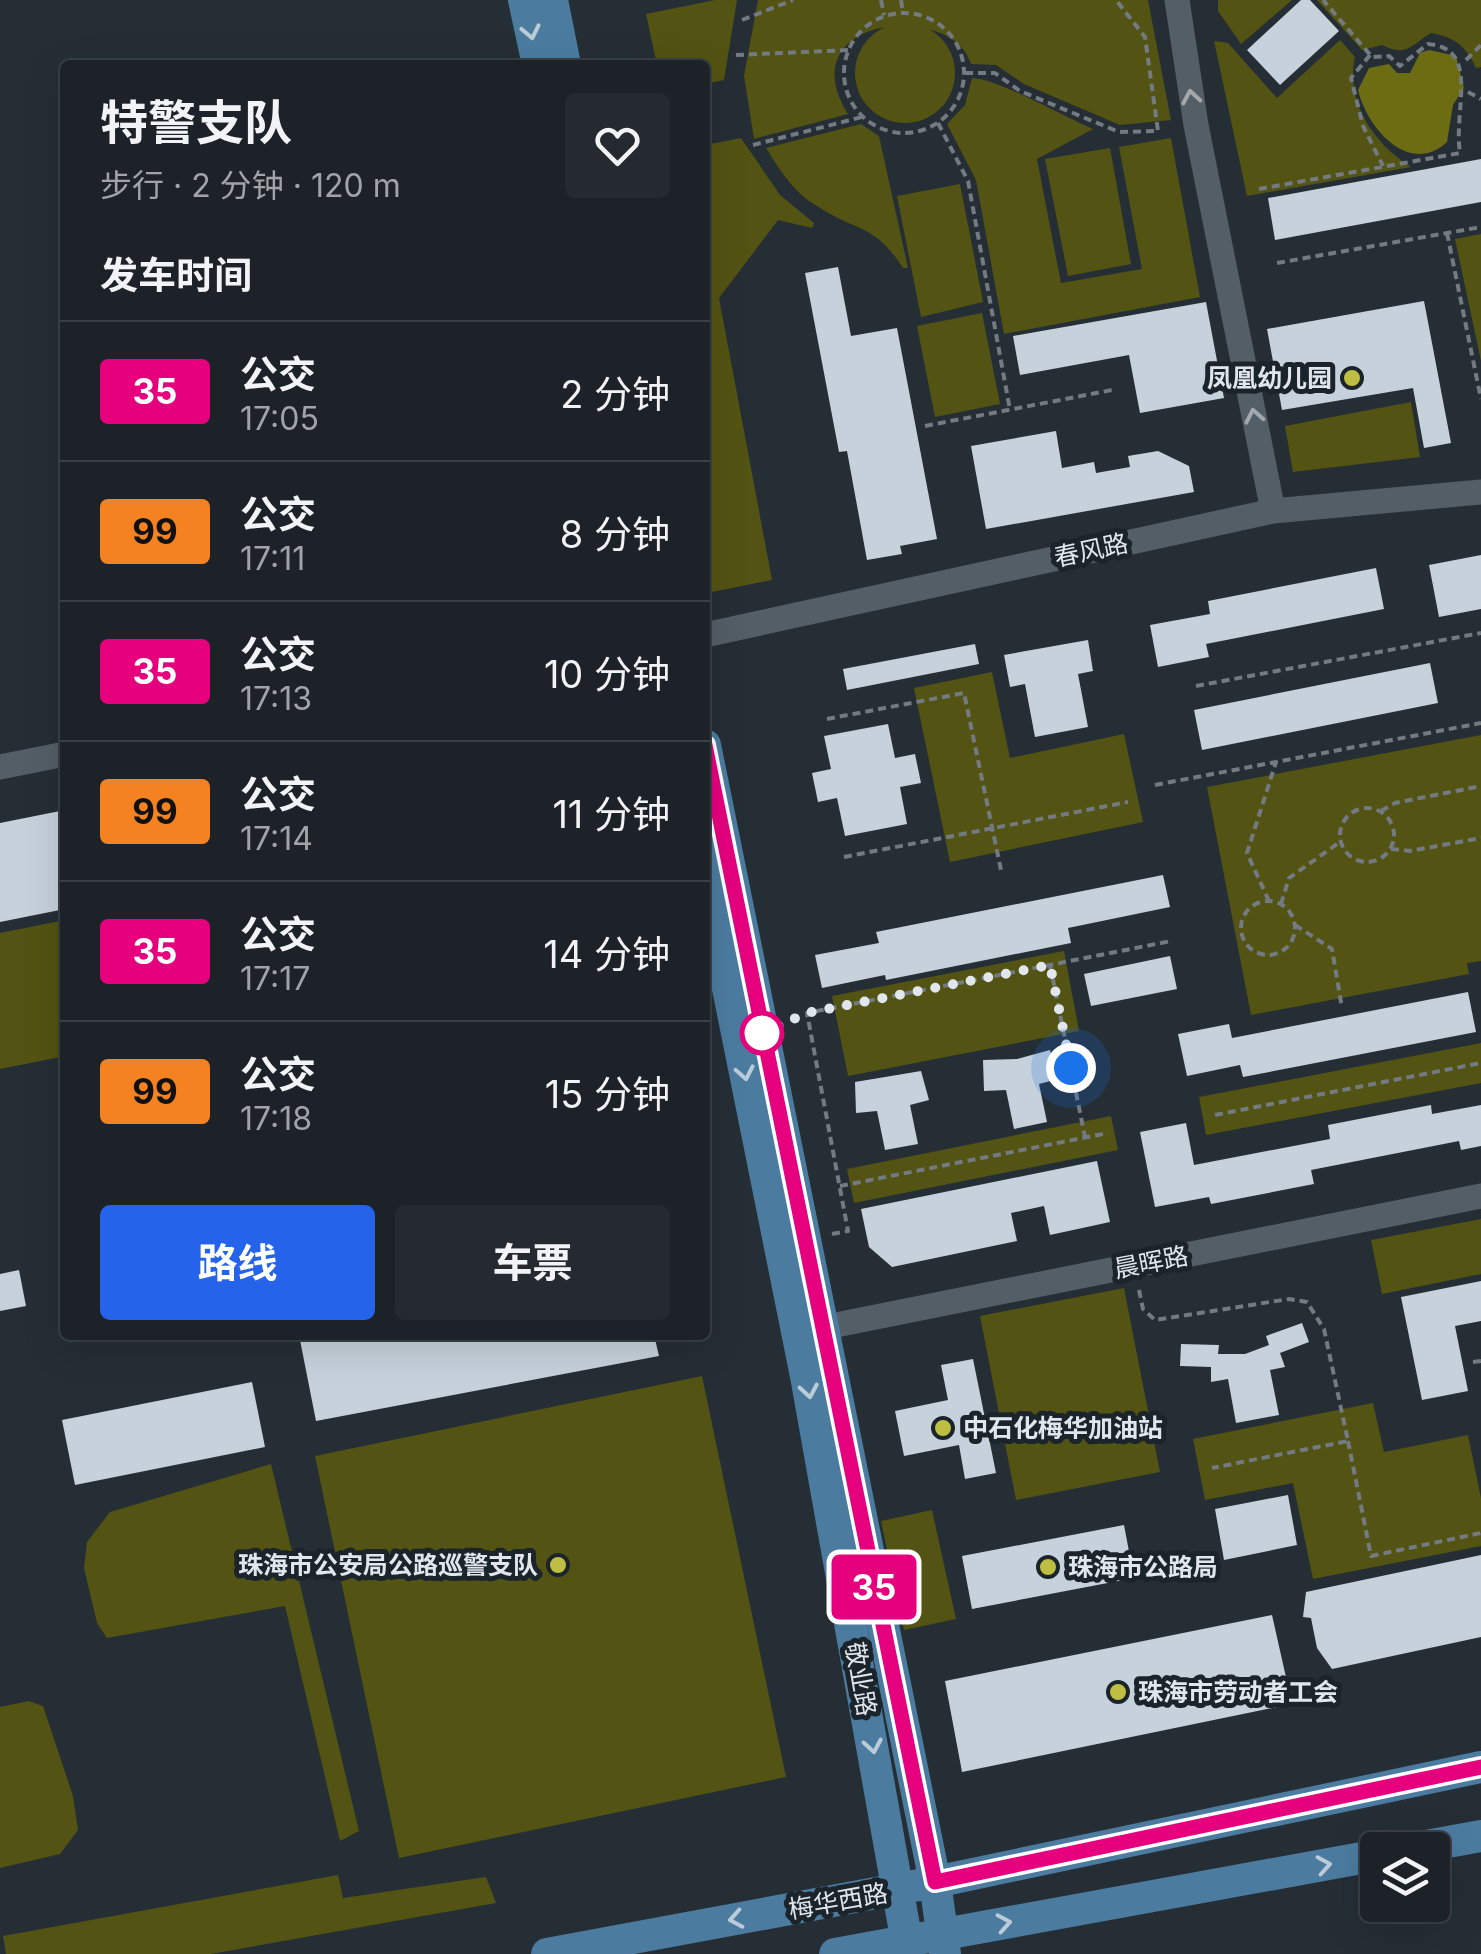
<!DOCTYPE html>
<html lang="zh">
<meta charset="utf-8">
<style>
:root{--surface:#1c2228;--page:#252a30;--text:#f1f3f6;--muted:#a0a4a8;--line:#3a3f45;--accent:#2563eb}
body{margin:0;font-family:Inter,"Noto Sans SC",sans-serif;background:var(--page);color:var(--text);height:100vh;display:flex;flex-direction:column;font-size:38px;white-space:nowrap}
*{box-sizing:border-box;margin:0}
p{font-size:32px;color:var(--muted)}
.icon{flex:none;width:55px;height:55px;fill:none;stroke:currentColor;stroke-width:2;stroke-linecap:round;stroke-linejoin:round}
.map{position:relative;flex:1;overflow:hidden}
.side{position:absolute;left:60px;top:60px;width:650px;height:1280px;display:flex;flex-direction:column;background:var(--surface);border-radius:10px;box-shadow:0 10px 40px #0002,0 0 0 2px var(--line)}
.side>*{flex:none}
.badge{padding:0 20px;border-radius:8px;font-size:35px;line-height:65px}
.fabs{position:absolute;left:1360px;top:1832px;display:grid;gap:20px}
.fabs a{display:grid;place-items:center;width:90px;height:90px;border-radius:10px;background:var(--surface);box-shadow:0 10px 40px #0002,0 0 0 2px var(--line);font-size:50px}
.you{position:absolute;width:50px;height:50px;margin:-25px;border:8px solid #fff;border-radius:50%;background:#1a73e8;box-shadow:0 0 0 15px #1a73e833}
.map>.badge{position:absolute;translate:-50% -50%;box-shadow:0 0 0 5px #fff}
h2{padding:0 40px;font-size:38px;line-height:90px}
.round{display:grid;place-items:center;flex:none;width:105px;height:105px;border-radius:10px;background:var(--page)}
.summary{display:flex;align-items:center;justify-content:space-between;height:170px;padding:0 40px}
h1{font-size:48px;font-weight:700;line-height:75px}
.action{display:flex;gap:20px;margin-top:auto;padding:20px 40px}
.action a{flex:1;height:115px;border-radius:10px;background:var(--accent);color:#fff;font-size:40px;font-weight:700;line-height:115px;text-align:center}
.action a+a{background:var(--page);color:var(--text)}
ul{padding:0;list-style:none}
li{display:flex;align-items:center;gap:30px;height:140px;padding:0 40px;border-top:2px solid var(--line)}
li div{flex:1}
li b{display:block;font-size:38px}
li em{font-style:normal}
li .badge{min-width:110px;font-weight:700;text-align:center}
.map>svg:first-child{display:block}
.green{fill:#535313}
.water{fill:#6c6c13}
.building{fill:#c6d1db}
.lines{fill:none;stroke-linecap:round;stroke-linejoin:round}
.path{stroke:#737a81;stroke-width:4;stroke-dasharray:8 5;stroke-linecap:butt}
.minor{stroke:#545e66;stroke-width:25}
.major{stroke:#4b7ca0;stroke-width:32}
.oneway{stroke:#bbccd8}
.oneway2{stroke:#a1a9af}
.line-casing{stroke:#fff;stroke-width:22}
.line{stroke:#e6007e;stroke-width:15}
.walk{stroke:#e0e6eb;stroke-width:10;stroke-dasharray:0 18}
.poi-dot{fill:#bebe42;stroke:#1b242b;stroke-width:4}
.stop-dot{fill:#fff;stroke:#e6007e;stroke-width:5}
.labels{text-anchor:middle;dominant-baseline:central;stroke-width:10;stroke-linejoin:round;paint-order:stroke}
.poi-label{font-size:25px;font-weight:bold;fill:#e0e6eb;stroke:#1b242b;text-anchor:start}
.street-label{font-size:25px;fill:#e0e6eb;stroke:#1b242b}
</style>
<div class="map">
<svg width="1481" height="1954" viewBox="0 0 1481 1954">
<rect width="100%" height="100%" fill="#252e35"/>
<path class="green" d="M715,0h22l-13,80 -19,4v-19h-48l-11,-51z
M758,0h390l23,120 -51,5 -96,-41 -28,-19 -25,-1c-19,-64 -184,-48 -123,50l-94,25 -10,-63z
M1218,0h74l-51,44 -23,-33z
M1317,0h164v67l-5,1c-11,-23 -20,-30 -45,-35 -21,13 -24,24 -49,12l-20,5z
M855 73a50 50 0 1 1 100 0a50 50 0 1 1-100 0Z
M1340,40l15,17c-10,45 19,87 56,110l-164,29 -33,-155 14,2 49,55z
M972,78c27,1 90,38 121,51l-56,30 24,124 81,-14 -23,-122 52,-9 29,159 -196,37 -28,-154 -29,-56 18,-19z
M861,124l18,12 29,132h-5c-29,-45 -45,-35 -86,-62 -24,-14 -37,-36 -51,-58z
M741,138l39,57 34,28 -2,5 -34,-8 -59,78 53,282 -65,13 -2,-448z
M1110,148l21,116 -63,12 -23,-117z
M960,184l23,118 -62,15 -24,-121z
M1481,234v127l-26,-122z
M982,313l18,91 -65,13 -18,-91z
M1411,402l9,55 -127,15 -8,-46z
M992,672l18,86 114,-24 19,88 -193,40 -36,-174z
M1481,735v226l-14,2 2,11 -218,41 -44,-228z
M65,920v136l-65,13v-136z
M1064,951l15,80 -231,45 -16,-80z
M1481,1043v40l-275,52 -7,-38z
M1111,1116l7,34 -264,53 -7,-34z
M1481,1219v55l-99,20 -11,-54z
M1124,1288l36,184 -144,28 -36,-184z
M702,1376l84,401 -387,81 -84,-402z
M1373,1403l11,49 84,-17 13,63v48l-168,33 -20,-96 -88,17 -12,-61z
M271,1464l88,367 -19,10 -55,-235 -178,32 -10,-15 -13,-55 3,-26 23,-30z
M932,1510l24,109 -52,11 -23,-109z
M29,1701l14,5 30,90 5,34 -18,24 -60,14v-161z
M338,1875l5,23 143,-21 10,26 -285,51h-205l-3,-18z"/>
<path class="water" d="M1429,50l27,6 8,32 -11,17 -6,37c-38,35 -80,-14 -89,-52l11,-22 20,-4 8,9h13l10,-20z"/>
<path class="building" d="M1301,0h9l29,31 -59,54 -33,-35z
M1481,159v43l-206,38 -7,-42z
M838,267l13,69 46,-8 40,211 -37,7 2,8 -35,6 -20,-109 -8,1 -34,-179z
M1424,301l27,142 -27,5 -11,-60 -131,22 -15,-81z
M1206,302l18,96 -84,15 -11,-58 -109,20 -7,-39z
M1056,431l6,37 32,-6 2,11 34,-6 -2,-11 30,-5 31,15 5,26 -208,37 -15,-83z
M1481,555v54l-42,8 -10,-52z
M1376,568l8,41 -178,35 3,13 -51,10 -8,-42 60,-11 -2,-13z
M1088,640l5,31 -15,3 10,53 -53,10 -10,-53 -15,3 -6,-32z
M975,644l4,20 -132,26 -4,-21z
M1430,663l8,40 -236,47 -8,-40z
M888,724l7,34 20,-4 6,29 -21,4 7,37 -62,12 -8,-38 -19,4 -6,-29 19,-4 -7,-33z
M65,810v99l-65,13v-99z
M1163,875l7,32 -102,21 3,15 -185,37 -1,-5 -63,13 -7,-33 64,-12 -3,-11z
M1170,956l7,33 -86,17 -7,-32z
M1468,992l8,40 -233,45 -3,-12 -53,11 -9,-42 51,-10 3,14z
M1050,1050l8,29 -19,5 8,38 -33,7 -8,-39 -22,1 -1,-31 34,-1z
M921,1071l8,29 -19,5 8,39 -33,6 -8,-39 -21,2 -1,-31z
M1431,1105l1,9 49,-9v41l-20,4 -2,-9 -148,29 3,14 -103,20 -2,-7 -54,10 -15,-75 46,-9 8,42 136,-26 -2,-14z
M1097,1161l13,61 -60,13 -6,-29 -33,7 6,28 -125,26 -23,-20 -8,-38z
M19,1270l7,36 -26,5v-37z
M1481,1281v40l-26,5 13,65 -46,9 -21,-103z
M1302,1323l7,19 -29,11 5,14 -15,3 9,45 -43,8 -8,-44 -17,3v-15l-31,-1 1,-22 38,1 -1,9h27l24,-9 -3,-9z
M299,1335h355l5,21 -343,65z
M973,1359l23,114 -31,6 -6,-34 -55,11 -9,-45 53,-11 -7,-35z
M252,1382l13,65 -190,38 -13,-65z
M1288,1495l9,50 -73,15 -9,-51z
M1124,1525l10,53 -162,31 -10,-53z
M1481,1555v82l-149,32 -15,-21 -6,-30 -8,-1 3,-25z
M1272,1615l20,89 -330,68 -17,-91z"/>
<g class="lines">
<path class="path" d="M881,0l3,15
M901,0l2,13
M844 73a60 60 0 1 1 120 0a60 60 0 1 1-120 0Z
M742,20l51,-20
M736,55l114,-5
M1370,55l-19,23 12,48 20,40
M1466,60l15,-15
M965,73h30l25,18 99,41 39,-1 -13,-94 -29,-37
M1468,92l13,7
M938,123l30,58 42,229
M753,145l109,-28
M1259,189l201,-36c-7,-43 21,-105 -32,-109l-28,22 -11,-10 -17,1 -49,-57
M1447,233l34,166
M1277,263l204,-36
M925,426l187,-36
M1196,686l285,-53
M827,719l137,-26 37,177
M1155,785l326,-62
M1340 835a27 27 0 1 1 54 0a27 27 0 1 1-54 0Z
M1381,811l14,-8 86,-17
M1391,849l19,2 71,-13
M844,857l284,-55
M1269,901l-22,-48 29,-91
M1241 928a27 27 0 1 1 54 0a27 27 0 1 1-54 0Z
M1281,904l8,-26 51,-36
M1295,925l37,24 10,59
M1050,965l35,172
M1215,1115l266,-52
M840,1186l268,-53
M832,1234l16,-3 -41,-218 364,-72
M1139,1290l4,19 12,11 134,-21 18,3 17,27 24,112 -136,27
M1473,1362l8,-1
M1348,1441l23,115 110,-23"/>
<path class="minor" d="M1177,0l19,125 77,386
M705,635l568,-124 208,-19
M0,767l65,-13
M821,1328l660,-132"/>
<path class="major" d="M524,0l14,65
M552,0l13,65
M705,745l230,1137 10,72
M705,874l101,502 103,578
M1404,1850l77,-14
M547,1954l388,-72 546,-115
M835,1954l543,-99"/>
</g>
<defs><path id="oneway-chevron" d="M-2-3.5L2.5 0L-2 3.5" fill="none" stroke-width="1.6" stroke-linecap="round" stroke-linejoin="round" transform="scale(2.5)"/></defs>
<g class="oneway">
<use href="#oneway-chevron" transform="translate(531 32) rotate(78)"/>
<use href="#oneway-chevron" transform="translate(745 1073) rotate(79)"/>
<use href="#oneway-chevron" transform="translate(809 1391) rotate(80)"/>
<use href="#oneway-chevron" transform="translate(873 1746) rotate(80)"/>
<use href="#oneway-chevron" transform="translate(1324 1865) rotate(-10)"/>
<use href="#oneway-chevron" transform="translate(736 1919) rotate(170)"/>
<use href="#oneway-chevron" transform="translate(1004 1923) rotate(-10)"/>
</g>
<g class="oneway2">
<use href="#oneway-chevron" transform="translate(1191 97) rotate(-100)"/>
<use href="#oneway-chevron" transform="translate(1254 416) rotate(-101)"/>
</g>
<g class="lines">
<g class="line-casing">
<path id="line" d="M705,745l230,1137 546,-115"/>
</g>
<use href="#line" class="line"/>
<path class="walk" d="M762,1033l45,-20 243,-48 21,103"/>
</g>
<g class="poi-dot">
<circle cx="1352" cy="378" r="10"/>
<circle cx="943" cy="1428" r="10"/>
<circle cx="558" cy="1565" r="10"/>
<circle cx="1048" cy="1567" r="10"/>
<circle cx="1118" cy="1692" r="10"/>
</g>
<circle class="stop-dot" cx="762" cy="1033" r="20"/>
<g class="labels">
<g class="poi-label">
<text x="1332" y="378" text-anchor="end">凤凰幼儿园</text>
<text x="963" y="1428">中石化梅华加油站</text>
<text x="538" y="1565" text-anchor="end">珠海市公安局公路巡警支队</text>
<text x="1068" y="1567">珠海市公路局</text>
<text x="1138" y="1692">珠海市劳动者工会</text>
</g>
<g class="street-label">
<text transform="translate(1091 550) rotate(-12)">春风路</text>
<text transform="translate(1151 1262) rotate(-11)">晨晖路</text>
<text transform="translate(861 1679) rotate(80)">敬业路</text>
<text transform="translate(838 1901) rotate(-10)">梅华西路</text>
</g>
</g>
</svg>
<div class="fabs">
<a><svg class="icon" aria-label="layers" viewBox="0 0 24 24"><path d="M12 4l9 5-9 5-9-5zM3 14l9 5 9-5"/></svg></a>
</div>
<div class="you" style="left:1071px;top:1068px"></div>
<b class="badge" style="left:874px;top:1587px;background:#e6007e;color:#fff">35</b>
<section class="side">
<div class="summary"><div><h1>特警支队</h1><p>步行 · 2 分钟 · 120 m</p></div><a class="round"><svg class="icon" aria-label="heart" viewBox="0 0 24 24"><path d="M12 20l-8-8c-3-5 5-10 8-4 3-6 11-1 8 4z"/></svg></a></div>
<h2>发车时间</h2>
<ul>
<li><span class="badge" style="background:#e6007e;color:#fff">35</span><div><b>公交</b><p>17:05</p></div><em>2 分钟</em></li>
<li><span class="badge" style="background:#f58220;color:#111">99</span><div><b>公交</b><p>17:11</p></div><em>8 分钟</em></li>
<li><span class="badge" style="background:#e6007e;color:#fff">35</span><div><b>公交</b><p>17:13</p></div><em>10 分钟</em></li>
<li><span class="badge" style="background:#f58220;color:#111">99</span><div><b>公交</b><p>17:14</p></div><em>11 分钟</em></li>
<li><span class="badge" style="background:#e6007e;color:#fff">35</span><div><b>公交</b><p>17:17</p></div><em>14 分钟</em></li>
<li><span class="badge" style="background:#f58220;color:#111">99</span><div><b>公交</b><p>17:18</p></div><em>15 分钟</em></li>
</ul>
<div class="action"><a>路线</a><a>车票</a></div>
</section>
</div>
